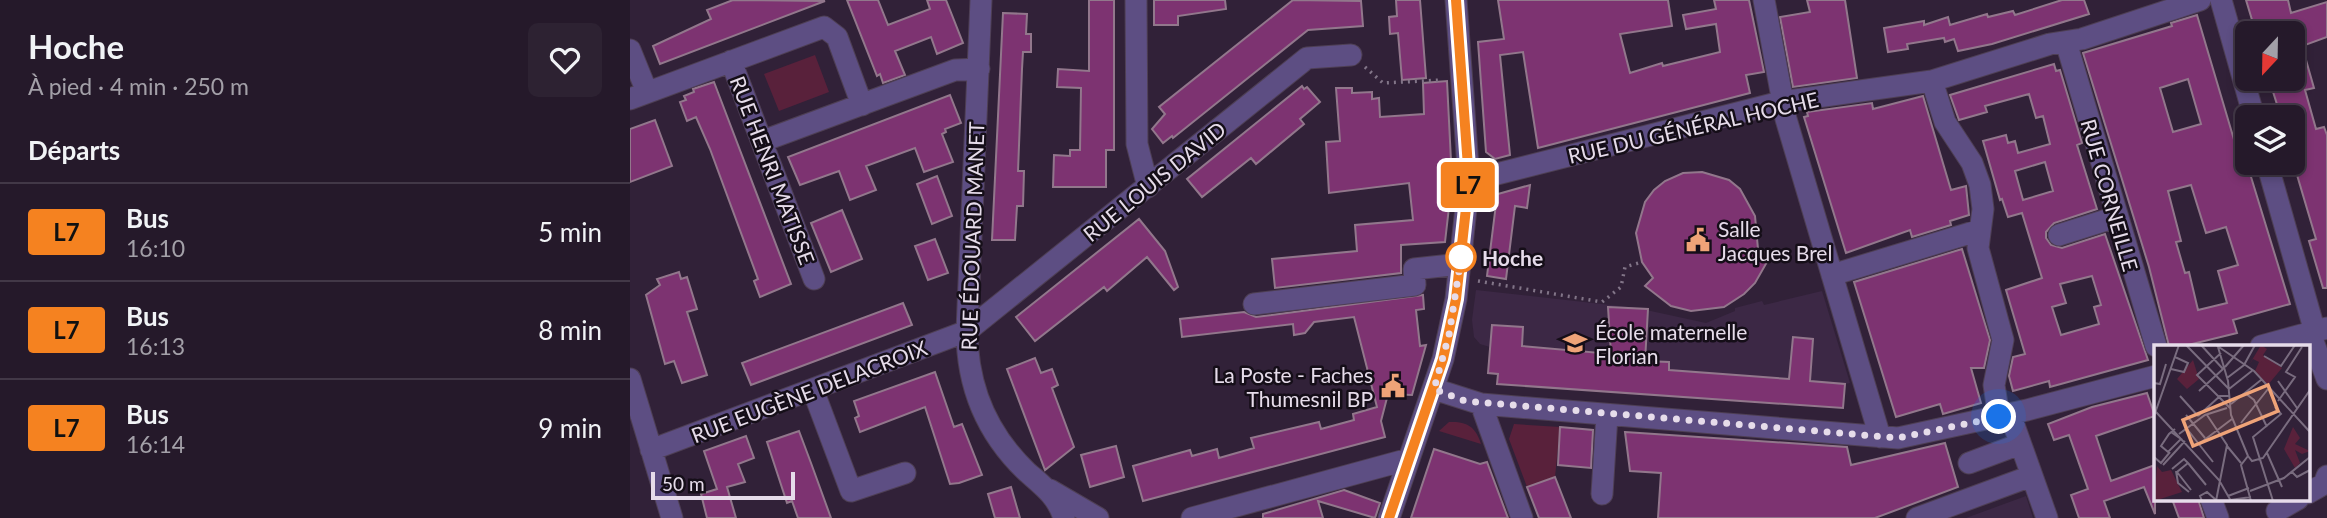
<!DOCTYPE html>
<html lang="fr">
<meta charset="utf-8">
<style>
:root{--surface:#25192a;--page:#2d2232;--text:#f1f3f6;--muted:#a3a0a8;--line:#423847}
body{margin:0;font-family:Lato,sans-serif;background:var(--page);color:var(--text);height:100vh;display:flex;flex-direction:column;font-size:26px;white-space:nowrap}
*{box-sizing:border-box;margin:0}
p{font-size:23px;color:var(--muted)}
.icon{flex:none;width:38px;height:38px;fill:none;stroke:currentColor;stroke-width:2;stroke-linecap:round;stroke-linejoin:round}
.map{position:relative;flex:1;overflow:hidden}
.panel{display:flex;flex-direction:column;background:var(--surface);width:630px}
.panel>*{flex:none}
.badge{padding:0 14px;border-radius:5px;font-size:24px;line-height:46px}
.needle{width:46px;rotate:202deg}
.controls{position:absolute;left:1605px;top:21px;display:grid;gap:14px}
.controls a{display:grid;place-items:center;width:70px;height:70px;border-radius:10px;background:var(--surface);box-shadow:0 4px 10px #0003,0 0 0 2px var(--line);font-size:35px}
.scale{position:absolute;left:21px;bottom:18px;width:144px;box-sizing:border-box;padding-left:7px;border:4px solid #e6dcea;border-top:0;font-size:19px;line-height:24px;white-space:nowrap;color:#e6dcea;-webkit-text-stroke:5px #150e18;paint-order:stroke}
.you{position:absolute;width:35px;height:35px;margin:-18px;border:5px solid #fff;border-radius:50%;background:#1a73e8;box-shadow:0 0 0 10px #1a73e833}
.map>.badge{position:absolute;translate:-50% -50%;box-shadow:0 0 0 4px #fff}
h2{padding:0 28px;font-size:26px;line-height:63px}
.round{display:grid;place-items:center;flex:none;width:74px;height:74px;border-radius:10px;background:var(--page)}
.headline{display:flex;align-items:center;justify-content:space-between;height:119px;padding:0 28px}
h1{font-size:33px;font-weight:700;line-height:52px}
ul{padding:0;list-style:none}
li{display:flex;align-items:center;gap:21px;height:98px;padding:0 28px;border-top:2px solid var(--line)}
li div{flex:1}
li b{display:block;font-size:26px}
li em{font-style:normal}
li .badge{min-width:77px;font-weight:700;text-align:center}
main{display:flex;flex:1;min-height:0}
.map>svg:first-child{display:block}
.built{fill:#3c2845}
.green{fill:#59213b}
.building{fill:#7d3371;stroke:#92778c;stroke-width:2;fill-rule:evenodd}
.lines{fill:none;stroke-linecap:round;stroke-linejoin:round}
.minor-casing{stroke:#4e3f54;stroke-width:23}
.path{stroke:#827588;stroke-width:3.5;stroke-dasharray:2 5;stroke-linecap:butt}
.minor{stroke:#5d4e83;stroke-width:21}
.line-casing{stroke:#fff;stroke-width:16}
.line{stroke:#f58220;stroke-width:10}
.walk{stroke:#e6dcea;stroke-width:7;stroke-dasharray:0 12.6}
.stop-dot{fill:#fff;stroke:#f58220;stroke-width:3.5}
.labels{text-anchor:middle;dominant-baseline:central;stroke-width:5;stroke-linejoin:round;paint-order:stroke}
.street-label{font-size:21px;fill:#e6dcea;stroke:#150e18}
.poi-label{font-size:21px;fill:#e6dcea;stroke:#150e18;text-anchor:start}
.stop-label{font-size:21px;font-weight:bold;fill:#e6dcea;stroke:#150e18;text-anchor:start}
.inset-road{fill:none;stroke:#796c7f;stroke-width:2}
.view{fill:#efa378;fill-opacity:0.15;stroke:#efa378;stroke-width:3.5}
.inset-edge{fill:none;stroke:#e6dcea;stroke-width:3.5}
</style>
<main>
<section class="panel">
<div class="headline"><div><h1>Hoche</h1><p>À pied · 4 min · 250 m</p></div><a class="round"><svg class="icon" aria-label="heart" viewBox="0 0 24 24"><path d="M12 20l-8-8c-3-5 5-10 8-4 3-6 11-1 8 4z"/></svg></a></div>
<h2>Départs</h2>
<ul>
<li><span class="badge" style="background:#f58220;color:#111">L7</span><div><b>Bus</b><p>16:10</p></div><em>5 min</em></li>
<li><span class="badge" style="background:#f58220;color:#111">L7</span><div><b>Bus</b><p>16:13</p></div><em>8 min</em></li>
<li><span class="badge" style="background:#f58220;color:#111">L7</span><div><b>Bus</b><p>16:14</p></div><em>9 min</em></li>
</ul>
</section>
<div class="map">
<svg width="1697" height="518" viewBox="0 0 1697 518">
<rect width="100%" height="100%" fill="#312138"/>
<path class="built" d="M846,290l161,18 69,15 29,-12v-3l27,-7 2,4 58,-14 28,92 -5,1 -2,24 -346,-24 1,-10 -10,-1 2,-26 -10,-3 -6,-7 -2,-17z
M1396,496l7,22h-67z"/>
<path class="green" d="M185,55l14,37 -50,19 -15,-37z
M819,422c18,-1 27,5 32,22l-42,-13z
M884,424l46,3 -5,50 -28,10 -18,-48z"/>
<path class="building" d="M103,0l92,1 -165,63 -7,-18 58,-27 -4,-9z
M217,0h31l10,25 42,-16 -3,-9h19l17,43 -26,11 -6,-17 -36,14 10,24 -22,8 -3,-9 -3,2z
M459,0h25v150h-8v37h-53l1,-32 16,1v-6h10l1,-62 -24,-1 1,-18 31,2z
M524,0h71l1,9 -48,7v9h-24z
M663,0l68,1 2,25 -55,4 -135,108 -1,-2 -9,7 -11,-14 13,-15 -6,-7z
M766,0h24l6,78 -24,2 -4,-47 -8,1 -1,-17 8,-1z
M868,0h170l4,26 -52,8 10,39 32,-10 1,3 57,-14 -4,-28 -30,5 -3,-14 33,-6 -2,-9h35l15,72 -18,3 4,18 -212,55 -15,-96 -23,3 10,100 -15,4 -9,-7 -8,-110 26,-3z
M1177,0h38l12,78 -64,9 -13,-70 30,-5z
M1432,0h22l5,14 -97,30 -34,7 -4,-12 -9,3 -1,-4 -37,6 1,5 -20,3 -4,-24 40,-7v4l24,-8 2,8 37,-11 1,3 25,-6 2,4z
M1616,0h42l3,13 36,-11v35l-25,9 12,42 -9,2 11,39 8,-2 3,8v153h-4l-14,-47 7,-2 -24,-81v-44l-11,3 -12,-38h23v-46h-36z
M373,13l24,1 -1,20h5v18h-8l-1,17 -4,102h6l-1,35h-6l-2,34h-23z
M1567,15l38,128 5,-2 50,163 -57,16 4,13 -53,13h-15l-20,-79 -66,-214 89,-27 -1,-3zM1558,79l13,45 -28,8 -13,-44zM1561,185l15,48 20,-6 12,38 -20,6 9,32 -29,7 -9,-38 -4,1 -9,-31 5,-1 -13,-50z
M1424,64l2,7 4,-1 22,73 -5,2 20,64 -43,14 -8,9v6l5,7 11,3 43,-14 43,126 -98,27 -1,-6 -36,10 -4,-15 4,-19 12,-3 -19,-64 36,-12 -20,-65 -14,4 -6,-18 -2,1 -17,-59 23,-6 2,8 7,-2 3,12 32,-9 -7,-28 -7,2 -7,-24 -44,12 2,6 -28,8 -9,-25zM1415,162l8,29 -30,9 -8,-29zM1462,276l9,29 -7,2 5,17 -38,11 -9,-28 14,-4 -6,-19z
M817,81l5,100 -7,61 -44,3v28l-126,15 -3,-29 85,-8 -2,-26 58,-5 -4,-37 -80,10 -3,-51 14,-1 -4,-53h16v5l20,-1v7l7,-1 1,19 44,-3 -1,-31z
M84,82l77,202 -31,13 -6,-16 4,-2 -48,-130 -14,-32 -9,4 -7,-19 6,-2 -2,-4 10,-4 -1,-3z
M672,86l2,3 3,-2 13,15 -20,17 4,5 -48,40 -5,-6 -49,39 -15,-18z
M320,95l11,28 -16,6 1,3 -4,2 11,28 -29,10 -9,-24 -49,18 10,24 -26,10 -11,-29 -39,14 -12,-28z
M1293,96l28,94 15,-4 3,29 -19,6 1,4 -39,12 -2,-7 -64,23 -42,-136 4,-1 -1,-4 65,-9 1,6z
M25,120l17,46 -42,16v-53z
M1072,172l27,8 11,9 15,27 3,33 13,6 -16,28 -11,11 -20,13 -33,4 -20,-5 -26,-20 8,-8 -11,-16 -6,-29 9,-31 9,-12 11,-9 18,-8z
M307,176l15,40 -20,8 -15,-40z
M900,185l-3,23 -12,-2 -9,73 -19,-3 9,-72 -16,-5z
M212,210l20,49 -31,13 -20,-49z
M509,219l26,32 13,36 -4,3 -27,-33 -40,34 -3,-4 -69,54 -19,-24z
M305,239l13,34 -20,7 -13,-34z
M1332,249l28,91 -6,28h-13l10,35 -38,11 -3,-10 -44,13 -42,-135z
M49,272l2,7 6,-2 10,32 -10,3 20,63 -25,8 -8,-22 -9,3 -19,-69 14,-10 -3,-6z
M793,295l1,14 -8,1 4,36 6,-1 -14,50 -24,-1 -7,27 4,16 -242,64 -10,-35 57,-16 2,6 25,-7 2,9 35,-10 -3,-10 68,-16 2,7 33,-9 -1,-6 24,-7 -23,-90 -40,5 -9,11 -11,2 -1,-11 -111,13 -2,-18 64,-7 12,5z
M273,303l9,22 -161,60 -9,-22z
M978,307l40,2 -3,52 24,1v8l120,9 4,-42 20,2 -3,42 35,3 -2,24 -346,-24 1,-10 -10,-1 4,-48 31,2 -1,19 89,8z
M405,358l6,15 11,-4 6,16 -6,3 22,59 -29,23 -38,-101z
M305,372l19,55 8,-3 20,51 -23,8 -9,1 -25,-77 -65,25 -5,-14 4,-2 -5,-15z
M1517,393l8,23 -59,20 15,45 44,-16v49l-11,-27 -40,14 6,17h-31l-8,-23 17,-6 -19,-54 -15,5 -6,-16 44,-17z
M930,427l33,3 -2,38 -33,-3z
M169,431l12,32 20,55h-33l-6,-17 -5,2 -20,-61z
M995,432l222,15 4,18 94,-22 13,44 -83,31h-217l3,-45 -31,-2z
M116,436l8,22 -16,6 7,18 -18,5 9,31h-29l-6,-24 16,-5 -13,-38z
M486,446l8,31 -34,10 -9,-32z
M804,449l46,15 7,-2 21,56h-97z
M925,477l16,41h-32l-12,-31z
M381,487l9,31h-25l-7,-24z
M714,490l36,13 -5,15 -57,-17 5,17h-60v-4z
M1542,499h26l6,19h-25z"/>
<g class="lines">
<g class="minor-casing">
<path id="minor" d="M351,0l-14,331c0,55 20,103 60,141 17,15 30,24 37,46
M506,0l1,144 11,43
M1134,0l22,119 94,318
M1591,0l33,117
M1436,42l90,304
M0,50l17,42
M101,61l83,218
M1302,81l13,41 27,41 8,22 3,24 -5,39 25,92 -9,45 5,32
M0,99l194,-72 13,10 25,68
M133,141l192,-71 24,-1
M1637,163l48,169
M839,181l312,-79 151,-21 118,-37 32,-5 118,-39
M1429,235l57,-18
M1202,275l148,-45
M624,304l161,-19 -1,-16 46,-5
M1680,333l17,46
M1631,346l66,-18
M0,379l42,139
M804,389l47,15 41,114
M183,390l38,101 54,-18
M851,404l417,34 129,-28 129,-34
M1380,414l37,104
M21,450l316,-119 340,-273 44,-3
M1339,463l51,-19
M420,490l48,28
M1678,493l16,-9 3,-8
M972,494l5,-79
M1581,499l7,19
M1647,511l21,-12
M562,518l217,-59
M759,518l54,-159 13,-60 13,-118 -13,-181
M1287,518l114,-42"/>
</g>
<path class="path" d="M735,67l18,16 59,-3
M848,281l124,21 19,-15 4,-20 17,-5"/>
<use href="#minor" class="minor"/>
</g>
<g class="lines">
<g class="line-casing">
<path id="line" d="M759,518l54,-159 13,-60 13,-118 -13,-181"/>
</g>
<use href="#line" class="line"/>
<path class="walk" d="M831,257l1,-5 -13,83 -15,54 31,12 433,37 101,-21"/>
</g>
<defs>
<g id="civic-bare" transform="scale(1.89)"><path d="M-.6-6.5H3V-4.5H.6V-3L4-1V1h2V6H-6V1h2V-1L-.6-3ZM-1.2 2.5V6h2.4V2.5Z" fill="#efa378" stroke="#150e18" stroke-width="2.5" paint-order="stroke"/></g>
<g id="school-bare" transform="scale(1.89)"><path d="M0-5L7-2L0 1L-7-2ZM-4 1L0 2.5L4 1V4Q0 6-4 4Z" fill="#efa378" stroke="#150e18" stroke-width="2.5" paint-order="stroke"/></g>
</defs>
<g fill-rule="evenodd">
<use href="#civic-bare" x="1068" y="240"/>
<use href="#school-bare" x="945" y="343"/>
<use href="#civic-bare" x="763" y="386"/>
</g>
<circle class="stop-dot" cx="831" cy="257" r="14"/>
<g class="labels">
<g class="street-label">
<text transform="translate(1063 127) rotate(-13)">RUE DU GÉNÉRAL HOCHE</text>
<text transform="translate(143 170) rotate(69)">RUE HENRI MATISSE</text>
<text transform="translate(524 181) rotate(-39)">RUE LOUIS DAVID</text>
<text transform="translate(1480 195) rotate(74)">RUE CORNEILLE</text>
<text transform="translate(342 236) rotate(-88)">RUE ÉDOUARD MANET</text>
<text transform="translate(179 391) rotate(-21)">RUE EUGÈNE DELACROIX</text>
</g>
<g class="poi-label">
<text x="1088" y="228">Salle<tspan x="1088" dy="24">Jacques Brel</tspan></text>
<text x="965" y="331">École maternelle<tspan x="965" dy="24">Florian</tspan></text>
<text x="743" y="374" text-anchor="end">La Poste - Faches<tspan x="743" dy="24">Thumesnil BP</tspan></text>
</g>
<g class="stop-label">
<text x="852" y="257">Hoche</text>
</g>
</g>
<g transform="translate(1524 345)">
<rect width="156" height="156" fill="#312138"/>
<path d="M107,0l6,4 -4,6 19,13 -15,18 -12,-15 4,-9 -6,-3 -4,6zM39,15l6,19 -12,10 -10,-10zM139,82l7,11 -5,6 15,7 -8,3 -7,-4 5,13 -5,5 -11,-19zM3,121l5,6 9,-2 11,22 -28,9z" fill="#59213b"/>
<path class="inset-road" d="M32,0l43,44M47,0l22,24M62,0l38,26 56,61M64,2l10,34 3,34 17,41M67,8l-24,22 33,33M110,11l17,10 14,-21M71,22l19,-22M17,24l13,3 4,-9 -13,-6M73,33l17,-13 11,-20M124,36l19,27M0,38l6,1 6,-20M75,44l24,-19M45,46l24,-22M91,48l9,7 13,27M26,51l18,20M124,56l17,-24 -9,-5 16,-25M77,59l30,-24M2,67l63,68 12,21M32,70l19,23M53,70l20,30 -11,56M0,71l25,-71M44,71l22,-20h9M87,78l27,-34M33,84l26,33M17,87l10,7 -13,13 -7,-6 8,-12 6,-5M25,89l26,-19 22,-7M45,99l33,-25M73,101l14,17M113,108l15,34M94,111l4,5 11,-3 47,-68M94,111l-7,9 10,36M0,112l7,6 9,-11M34,118l-11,9 14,18M34,118l18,22M9,120l22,-24M18,124l12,-10 4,4M22,126l2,12 11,9M138,127l5,5 13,-7M96,146l34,-13 26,-21M74,151l21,-8M76,155l21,-3M48,156l-2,-5 7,-4 9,8M119,156l-20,-64 28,-23 -6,-7"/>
<path class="view" d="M114,40l10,26 -85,35 -10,-26z"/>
<rect width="156" height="156" class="inset-edge"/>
</g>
</svg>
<div class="controls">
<a><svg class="needle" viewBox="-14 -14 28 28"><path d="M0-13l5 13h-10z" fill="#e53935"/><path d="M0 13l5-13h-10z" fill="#a3a0a8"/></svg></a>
<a><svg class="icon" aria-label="layers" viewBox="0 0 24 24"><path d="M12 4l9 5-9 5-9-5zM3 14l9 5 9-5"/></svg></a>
</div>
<div class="scale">50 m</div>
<div class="you" style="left:1369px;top:417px"></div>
<b class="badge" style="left:838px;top:185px;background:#f58220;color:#111">L7</b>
</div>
</main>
